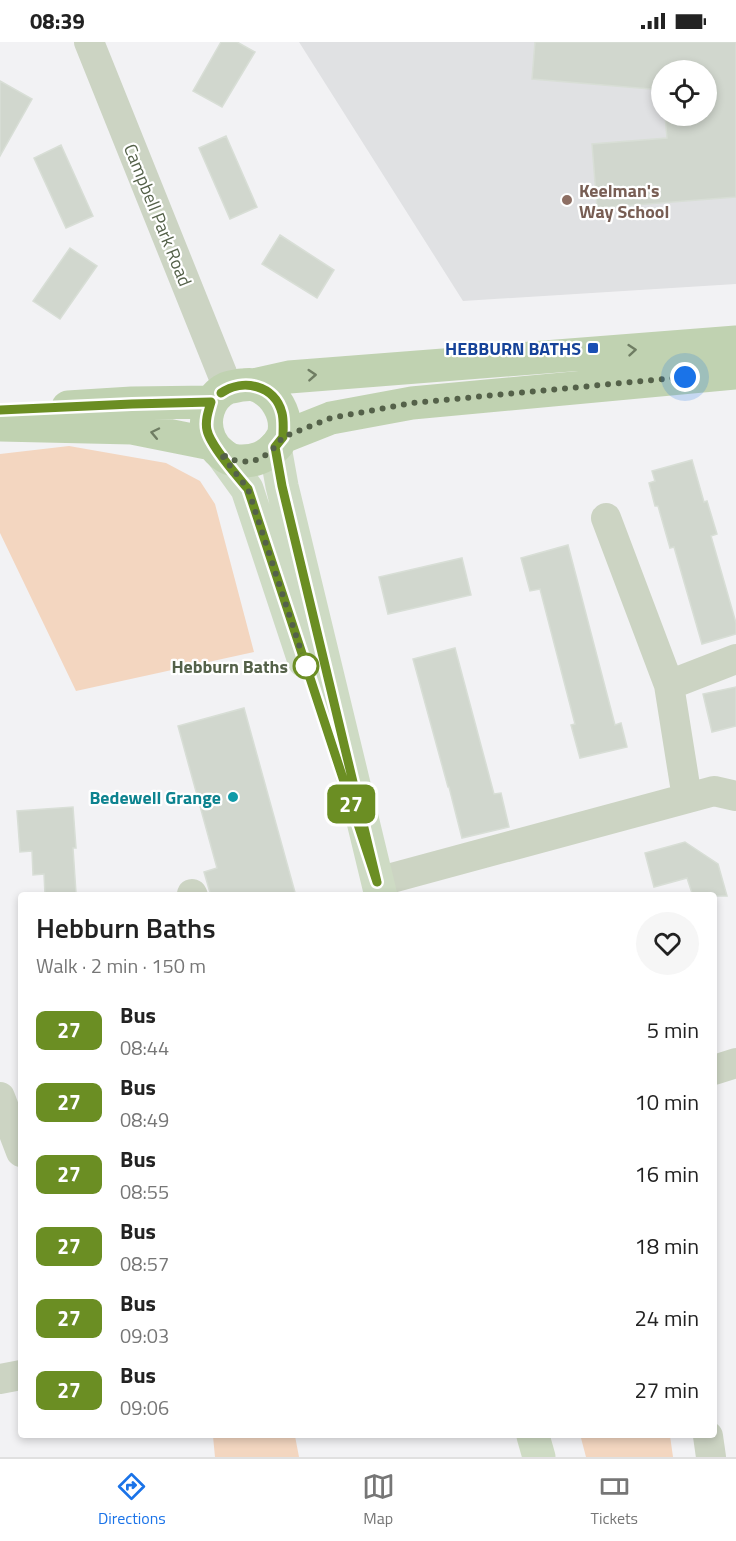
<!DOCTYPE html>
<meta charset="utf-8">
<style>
:root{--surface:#fff;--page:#f6f6f6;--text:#222;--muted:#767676;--line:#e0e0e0;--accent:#1a73e8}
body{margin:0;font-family:"Titillium Web",sans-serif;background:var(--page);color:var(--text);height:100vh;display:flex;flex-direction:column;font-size:22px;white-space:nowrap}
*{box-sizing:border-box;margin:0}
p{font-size:20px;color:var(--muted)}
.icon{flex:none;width:33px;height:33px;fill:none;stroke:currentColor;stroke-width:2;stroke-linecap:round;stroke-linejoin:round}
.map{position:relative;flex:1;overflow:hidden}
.panel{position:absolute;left:18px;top:850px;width:699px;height:546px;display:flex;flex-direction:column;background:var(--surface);border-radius:6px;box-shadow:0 3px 9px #0003}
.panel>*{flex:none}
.badge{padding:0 12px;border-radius:9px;font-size:21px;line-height:39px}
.buttons{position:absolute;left:651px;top:18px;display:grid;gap:12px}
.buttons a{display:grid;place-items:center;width:66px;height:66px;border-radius:50%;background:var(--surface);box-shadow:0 3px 9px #0003;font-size:30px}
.you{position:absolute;width:30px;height:30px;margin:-15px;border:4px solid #fff;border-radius:50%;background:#1a73e8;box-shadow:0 0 0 9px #1a73e833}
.map>.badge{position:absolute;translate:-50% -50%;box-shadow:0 0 0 3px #fff}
.round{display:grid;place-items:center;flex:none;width:63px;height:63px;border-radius:32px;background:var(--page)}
.headline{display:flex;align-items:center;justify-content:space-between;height:102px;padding:0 18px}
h1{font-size:28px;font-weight:600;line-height:45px}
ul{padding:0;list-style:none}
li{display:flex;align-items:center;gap:18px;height:72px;padding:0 18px}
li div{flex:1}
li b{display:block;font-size:22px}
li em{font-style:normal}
li .badge{min-width:66px;font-weight:700;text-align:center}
.status{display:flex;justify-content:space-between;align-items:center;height:42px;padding:0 30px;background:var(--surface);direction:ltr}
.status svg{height:16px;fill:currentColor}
.tabs{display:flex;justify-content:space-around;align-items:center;height:84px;border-top:2px solid var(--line);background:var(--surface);font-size:16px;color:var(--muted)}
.tabs a{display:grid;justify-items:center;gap:3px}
.tabs .current{color:var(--accent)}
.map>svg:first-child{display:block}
.education{fill:#e0e1e3;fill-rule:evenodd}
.green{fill:#f3d6c0}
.building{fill:#d1d7ce;stroke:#d8ded6;stroke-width:1.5}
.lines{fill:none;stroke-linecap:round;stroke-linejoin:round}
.street{stroke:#ccd4c3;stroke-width:30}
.secondary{stroke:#cedbc4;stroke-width:33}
.primary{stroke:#c0d2b1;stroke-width:33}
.oneway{stroke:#6f7d63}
.line-casing{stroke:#fff;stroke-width:14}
.line{stroke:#6b8e23;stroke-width:9}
.walk{stroke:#546149;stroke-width:6;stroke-dasharray:0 10.8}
.education-dot{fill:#8d6e63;stroke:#fff;stroke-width:2}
.transit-dot{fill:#1a4fb4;stroke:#fff;stroke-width:2}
.stop-dot{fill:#fff;stroke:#6b8e23;stroke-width:3}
.culture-dot{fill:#0f9aa8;stroke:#fff;stroke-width:2}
.labels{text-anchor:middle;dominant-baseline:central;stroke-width:4.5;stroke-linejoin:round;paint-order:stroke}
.education-label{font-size:18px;font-weight:bold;fill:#785e54;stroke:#fff;text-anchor:start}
.street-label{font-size:18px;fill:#546149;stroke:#fff}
.transit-label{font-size:18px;font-weight:bold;fill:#164399;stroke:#fff;text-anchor:end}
.stop-label{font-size:18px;font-weight:bold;fill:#546149;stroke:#fff;text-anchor:end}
.culture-label{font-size:18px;font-weight:bold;fill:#0d838f;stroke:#fff;text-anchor:end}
</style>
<div class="status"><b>08:39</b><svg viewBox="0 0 49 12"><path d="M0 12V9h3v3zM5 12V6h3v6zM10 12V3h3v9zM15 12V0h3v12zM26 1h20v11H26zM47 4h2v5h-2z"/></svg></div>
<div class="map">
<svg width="736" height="1415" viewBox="0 0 736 1415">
<rect width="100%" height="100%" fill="#f2f2f4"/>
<path class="education" d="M299,0h437v242l-273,17zM662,28h44v46h-44z"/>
<path class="green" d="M69,404l97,17 34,18 15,23 39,148 -178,39 -76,-158v-79z
M213,1394h82l4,21h-84z
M589,1394h81l3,21h-87l-5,-19z"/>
<path class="building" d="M221,0h16l18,10 -33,55 -29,-16z
M535,0h201v155l-139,11 -5,-64 75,-6 -2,-22h41v-46h-44v20l-130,-11z
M0,39l32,18 -32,57z
M226,94l31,71 -27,12 -31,-71z
M61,103l32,71 -27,12 -32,-70z
M280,193l54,35 -17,28 -55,-34z
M70,206l27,18 -37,53 -27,-18z
M692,418l12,42 3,-1 10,33 -6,2 25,87v11l-34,10 -28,-97 -4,1 -12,-42h-3l-6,-23 6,-2 -3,-10z
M568,503l47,180 6,-2 6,24 -47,11 -9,-33 4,-1 -35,-135 -10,2 -9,-33z
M462,516l9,37 -83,19 -9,-37z
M455,606l39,146 7,-1 8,34 -47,11 -13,-51h-1l-35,-128z
M736,645v39l-24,6 -9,-38z
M244,666l52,188h-85l-7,-24 13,-4 -39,-142z
M73,765l3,41h-3l3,45 -31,2 -1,-21 -11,1 -1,-24 -12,1 -3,-41z
M685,800l33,22 9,32h-34l-6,-18 -33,9 -9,-34z"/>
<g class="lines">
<path class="street" d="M89,0l139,346
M606,476l63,167 18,113
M669,643l67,-26
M377,840l337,-91 22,5
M192,852l1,2
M714,1028l22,-7
M0,1055l21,55
M0,1337l21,-4
M708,1394l3,21"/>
<path class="secondary" d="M275,405l7,39 99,410
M221,411l26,36 57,172
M533,1394l6,21"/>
<path class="primary" d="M241,343c4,0 9,-1 13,0 21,6 35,31 29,51 -1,2 -4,6 -5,8 -11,13 -23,18 -40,17 -12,-1 -23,-11 -28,-22 -8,-18 -2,-42 17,-51 4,-1 9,-2 14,-3z
M254,343l35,-8 447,-35
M68,365l64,-4 79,-1
M0,383l132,3 80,16
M283,395l48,-19 81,-15 324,-30"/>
</g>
<defs><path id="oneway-chevron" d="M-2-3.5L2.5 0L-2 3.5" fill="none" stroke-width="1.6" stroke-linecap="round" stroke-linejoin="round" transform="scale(1.5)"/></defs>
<g class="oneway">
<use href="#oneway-chevron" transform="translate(632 308) rotate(-5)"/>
<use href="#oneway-chevron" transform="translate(312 333) rotate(-4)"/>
<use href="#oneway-chevron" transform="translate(155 391) rotate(-168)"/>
</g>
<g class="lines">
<g class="line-casing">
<path id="line" d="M0,368l132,-6 79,-2c-3,10 -6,19 -4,28 3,15 30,46 41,59l129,393 -95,-396 -7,-39 8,-10c0,-7 1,-16 -1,-24 -7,-28 -39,-35 -61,-20"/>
</g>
<use href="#line" class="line"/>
<path class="walk" d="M306,624l-58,-177 -28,-36 12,7 17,2 13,-4 13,-11 8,-10 48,-19 81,-15 273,-26"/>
</g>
<circle class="education-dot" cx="567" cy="158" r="6"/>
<rect class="transit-dot" x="587" y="300" width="12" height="12" rx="3"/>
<circle class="stop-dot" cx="306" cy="624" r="12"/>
<circle class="culture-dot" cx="233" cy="755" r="6"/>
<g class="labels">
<g class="education-label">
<text x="579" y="148">Keelman's<tspan x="579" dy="21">Way School</tspan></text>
</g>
<g class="street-label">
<text transform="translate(158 173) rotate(68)">Campbell Park Road</text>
</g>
<g class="transit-label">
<text x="581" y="306">HEBBURN BATHS</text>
</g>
<g class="stop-label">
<text x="288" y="624">Hebburn Baths</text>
</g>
<g class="culture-label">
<text x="221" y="755">Bedewell Grange</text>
</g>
</g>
</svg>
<div class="buttons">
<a><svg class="icon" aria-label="locate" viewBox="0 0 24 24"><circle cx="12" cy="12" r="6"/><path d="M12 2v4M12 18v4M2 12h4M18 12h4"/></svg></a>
</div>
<div class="you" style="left:685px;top:335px"></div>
<b class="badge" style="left:351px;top:762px;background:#6b8e23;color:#fff">27</b>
<section class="panel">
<div class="headline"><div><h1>Hebburn Baths</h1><p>Walk · 2 min · 150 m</p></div><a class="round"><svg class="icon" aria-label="heart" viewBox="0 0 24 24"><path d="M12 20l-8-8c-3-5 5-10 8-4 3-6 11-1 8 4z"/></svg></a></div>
<ul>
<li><span class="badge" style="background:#6b8e23;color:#fff">27</span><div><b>Bus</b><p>08:44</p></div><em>5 min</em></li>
<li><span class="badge" style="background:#6b8e23;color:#fff">27</span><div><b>Bus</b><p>08:49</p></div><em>10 min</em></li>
<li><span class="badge" style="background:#6b8e23;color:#fff">27</span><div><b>Bus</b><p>08:55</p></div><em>16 min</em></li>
<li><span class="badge" style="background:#6b8e23;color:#fff">27</span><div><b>Bus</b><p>08:57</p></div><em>18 min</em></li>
<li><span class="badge" style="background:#6b8e23;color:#fff">27</span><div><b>Bus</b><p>09:03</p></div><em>24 min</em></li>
<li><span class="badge" style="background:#6b8e23;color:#fff">27</span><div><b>Bus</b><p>09:06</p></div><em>27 min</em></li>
</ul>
</section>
</div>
<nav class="tabs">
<a class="current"><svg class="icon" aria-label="directions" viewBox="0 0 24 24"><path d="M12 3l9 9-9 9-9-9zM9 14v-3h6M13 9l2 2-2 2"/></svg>Directions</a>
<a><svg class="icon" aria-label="map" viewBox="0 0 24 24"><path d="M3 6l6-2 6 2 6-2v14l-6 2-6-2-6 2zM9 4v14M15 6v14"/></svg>Map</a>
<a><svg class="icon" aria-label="tickets" viewBox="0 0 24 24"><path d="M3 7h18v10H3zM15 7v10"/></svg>Tickets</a>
</nav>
